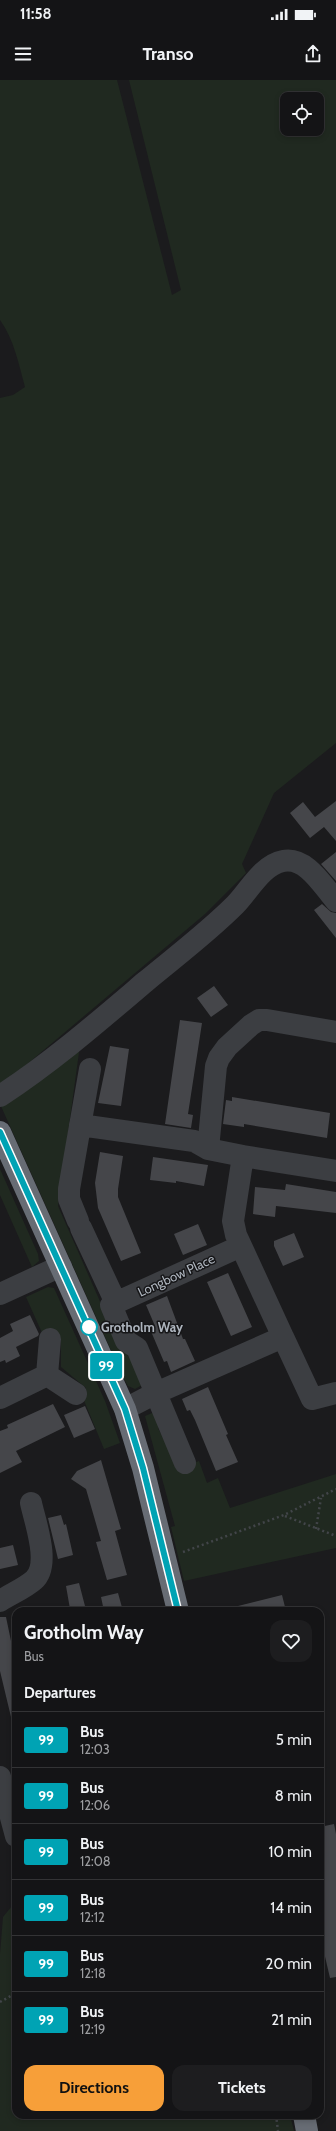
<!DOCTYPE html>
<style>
:root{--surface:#141416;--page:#1d1d1f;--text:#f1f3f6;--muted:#9d9ea1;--line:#333335;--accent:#f79f39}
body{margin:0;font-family:Cabin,sans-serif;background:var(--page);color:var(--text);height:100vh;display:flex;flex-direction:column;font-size:15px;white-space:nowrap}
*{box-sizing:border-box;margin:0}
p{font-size:13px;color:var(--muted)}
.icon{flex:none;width:22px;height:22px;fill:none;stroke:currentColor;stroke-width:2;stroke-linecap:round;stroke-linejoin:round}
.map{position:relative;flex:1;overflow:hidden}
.panel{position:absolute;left:12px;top:1527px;width:312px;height:512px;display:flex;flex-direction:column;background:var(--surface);border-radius:12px;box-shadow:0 2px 6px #0003,0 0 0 1px var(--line)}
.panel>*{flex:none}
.badge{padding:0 8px;border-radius:3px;font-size:14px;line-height:26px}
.buttons{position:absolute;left:280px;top:12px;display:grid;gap:8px}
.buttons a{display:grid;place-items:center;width:44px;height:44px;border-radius:8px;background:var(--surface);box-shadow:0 2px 6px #0003,0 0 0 1px var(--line);font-size:20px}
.map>.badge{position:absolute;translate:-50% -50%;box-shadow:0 0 0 2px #fff}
h2{padding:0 12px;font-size:15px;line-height:36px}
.round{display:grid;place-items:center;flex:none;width:42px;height:42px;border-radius:12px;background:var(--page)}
.overview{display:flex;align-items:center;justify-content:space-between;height:68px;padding:0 12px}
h1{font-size:19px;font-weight:700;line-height:30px}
.button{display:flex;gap:8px;margin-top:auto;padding:8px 12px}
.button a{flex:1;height:46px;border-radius:12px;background:var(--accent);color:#111;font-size:16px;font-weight:700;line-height:46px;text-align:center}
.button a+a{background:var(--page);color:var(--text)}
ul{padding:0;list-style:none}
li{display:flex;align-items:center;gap:12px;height:56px;padding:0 12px;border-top:1px solid var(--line)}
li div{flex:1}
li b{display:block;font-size:15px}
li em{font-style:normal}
li .badge{min-width:44px;font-weight:700;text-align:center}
.status{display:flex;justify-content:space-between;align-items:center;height:28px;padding:0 20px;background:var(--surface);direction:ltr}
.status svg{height:11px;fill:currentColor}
header{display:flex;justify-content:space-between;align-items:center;height:52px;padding:0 12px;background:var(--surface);font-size:18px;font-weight:700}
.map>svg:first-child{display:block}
.green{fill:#202920;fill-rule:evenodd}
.building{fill:#45464a}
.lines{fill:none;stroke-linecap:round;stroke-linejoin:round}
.path{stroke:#424549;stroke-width:2.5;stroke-dasharray:2 3;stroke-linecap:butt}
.minor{stroke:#3c3e42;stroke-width:22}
.highway{stroke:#676c74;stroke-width:22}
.line-casing{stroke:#fff;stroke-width:9}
.line{stroke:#00a3b4;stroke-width:6}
.stop-dot{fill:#fff;stroke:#00a3b4;stroke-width:2}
.labels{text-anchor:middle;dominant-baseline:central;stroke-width:3;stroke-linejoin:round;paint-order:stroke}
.street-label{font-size:13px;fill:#adb4bd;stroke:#161618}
.stop-label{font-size:13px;font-weight:bold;fill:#adb4bd;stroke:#161618;text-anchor:start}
</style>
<div class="status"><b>11:58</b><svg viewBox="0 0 49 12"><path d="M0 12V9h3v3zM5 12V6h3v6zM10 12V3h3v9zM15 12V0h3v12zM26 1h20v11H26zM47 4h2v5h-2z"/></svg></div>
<header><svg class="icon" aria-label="menu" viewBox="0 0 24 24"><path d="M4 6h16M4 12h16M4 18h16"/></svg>Transo<svg class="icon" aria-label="share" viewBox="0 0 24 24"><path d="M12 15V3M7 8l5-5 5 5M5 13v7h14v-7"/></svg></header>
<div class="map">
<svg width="336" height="2051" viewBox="0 0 336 2051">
<rect width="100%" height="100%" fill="#1b1b1d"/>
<path class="green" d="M0,0h117l55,215 9,-5 -52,-210h207v663l-62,50 -32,71 4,9 -41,41 -205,173v-689l13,-3 12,-8c-6,-22 -11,-48 -25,-67zM287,19h30v30h-30z
M80,965l-22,161 59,134 14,20 11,25 -7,4 -7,-3 -4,-7 -124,-275z
M0,1089l38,85 1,7 -7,6 -32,-72z
M48,1207l6,1 51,113 15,42 -16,6 -21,-51 3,-10 -25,-21v-28l-3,-4h-15l-17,-38z
M157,1331l3,7 -2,10 20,41 21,-8 8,22 11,-5 12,30 106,-34v74l-152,33 -13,-54 4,-1 -30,-110z
M16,1821v214h274l4,16h-294v-177l3,-37z"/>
<path class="building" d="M336,721v40l-12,-14 -14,11 -20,-25 13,-11 12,15z
M336,772v29l-15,-17z
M322,824l9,8 5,1v25l-22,-28z
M214,906l14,19 -17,12 -14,-19z
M180,940l22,3 -14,91 5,1 -2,13 -26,-4z
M110,966l19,3 -8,57 -23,-3z
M232,1017l98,16 -3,25 -83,-14v3l-21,-3 3,-24 6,1z
M100,1072l23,4 -5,33v8l23,56 -20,8 -23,-53 -3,-25z
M153,1077l55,8 -4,21 -28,-5v2l-26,-3z
M286,1104l50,8v21l-60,-7 -1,11 -22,-3 2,-27 30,3z
M198,1144l9,21 -24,10 -9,-21z
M294,1153l10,24 -21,9 -9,-20v-5z
M228,1193l24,54 -21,9 -24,-54z
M167,1216l16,43h2l10,22 -24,11 -4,-11 -3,1 -14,-33 5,-3 -9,-21z
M30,1235l9,19 -1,2 -22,11 4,9 -14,7 -1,-3 -5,2v-24l13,-7 -3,-7z
M208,1307l20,47 -2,1 12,27 -22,9 -21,-51 -5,-10 -3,1 -5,-12z
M53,1324l12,23 -49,24 6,11 -22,11v-42l8,-3 -1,-3z
M85,1326l10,23 -21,9 -10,-23z
M101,1380l20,69 -6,2 12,44 -20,5 -11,-38 5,-1 -15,-52 -15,-10 6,-8z
M61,1435l3,10 2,-1 7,31 -15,4 -10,-41z
M13,1465l5,20 -18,4v-21z
M79,1503l6,23 -15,3 -4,-23z
M118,1513l5,18h-19l-3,-14z
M282,1515l4,16h-48v-5z
M0,1537h6l10,48v52h-5l-11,-46z
M334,1744l2,10v143l-6,1 -10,-43v-108z"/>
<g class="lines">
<path class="path" d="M285,1436l51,20
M316,1449l5,-31
M183,1472l101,-37 52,-26
M0,1922l16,-9
M276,2035l2,16"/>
<path class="minor" d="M0,1016c52,-34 98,-74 145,-114 30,-25 62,-49 90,-77 14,-14 27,-40 48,-44 23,-5 40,25 53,40
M80,1045l114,16 14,8 35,7 -10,65 3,14 47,102 -127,56 -31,16
M208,1069l8,-83 3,-8 8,-11 24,-22 8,-5h8l69,12
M243,1076l93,15
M78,1141l-9,-22v-10l21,-120
M81,1148l35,75
M0,1214l61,-28
M283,1257l29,62 24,-6
M50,1259l-3,36 29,19
M0,1318l47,-23
M185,1383l-48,-115 -11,-7 -15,-36 130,-59
M0,1521c11,-7 25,-13 34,-21 17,-15 1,-58 -3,-77
M0,1697l16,59"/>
<path class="highway" d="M0,1052l125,277 18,59 35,143
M304,2035l3,16"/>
</g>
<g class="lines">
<g class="line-casing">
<path id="line" d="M0,1052l125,277 18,59 35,143"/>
</g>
<use href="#line" class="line"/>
</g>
<circle class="stop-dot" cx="89" cy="1247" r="8"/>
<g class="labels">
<g class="street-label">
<text transform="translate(176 1195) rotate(-25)">Longbow Place</text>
</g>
<g class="stop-label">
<text x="101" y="1247">Grotholm Way</text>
</g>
</g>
</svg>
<div class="buttons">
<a><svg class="icon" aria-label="locate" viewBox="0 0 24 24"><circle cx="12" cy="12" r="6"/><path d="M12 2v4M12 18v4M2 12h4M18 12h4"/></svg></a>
</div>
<b class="badge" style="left:106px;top:1286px;background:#00a3b4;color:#fff">99</b>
<section class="panel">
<div class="overview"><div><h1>Grotholm Way</h1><p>Bus</p></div><a class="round"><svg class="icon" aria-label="heart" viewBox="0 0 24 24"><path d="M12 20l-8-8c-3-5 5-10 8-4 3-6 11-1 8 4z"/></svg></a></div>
<h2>Departures</h2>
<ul>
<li><span class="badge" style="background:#00a3b4;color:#fff">99</span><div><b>Bus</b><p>12:03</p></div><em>5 min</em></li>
<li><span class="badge" style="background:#00a3b4;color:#fff">99</span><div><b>Bus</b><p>12:06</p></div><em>8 min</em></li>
<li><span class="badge" style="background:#00a3b4;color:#fff">99</span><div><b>Bus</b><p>12:08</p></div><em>10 min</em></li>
<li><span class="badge" style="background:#00a3b4;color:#fff">99</span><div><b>Bus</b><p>12:12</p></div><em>14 min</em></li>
<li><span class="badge" style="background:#00a3b4;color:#fff">99</span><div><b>Bus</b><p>12:18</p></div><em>20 min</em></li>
<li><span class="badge" style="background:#00a3b4;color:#fff">99</span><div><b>Bus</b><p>12:19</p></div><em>21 min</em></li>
</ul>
<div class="button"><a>Directions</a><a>Tickets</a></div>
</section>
</div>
